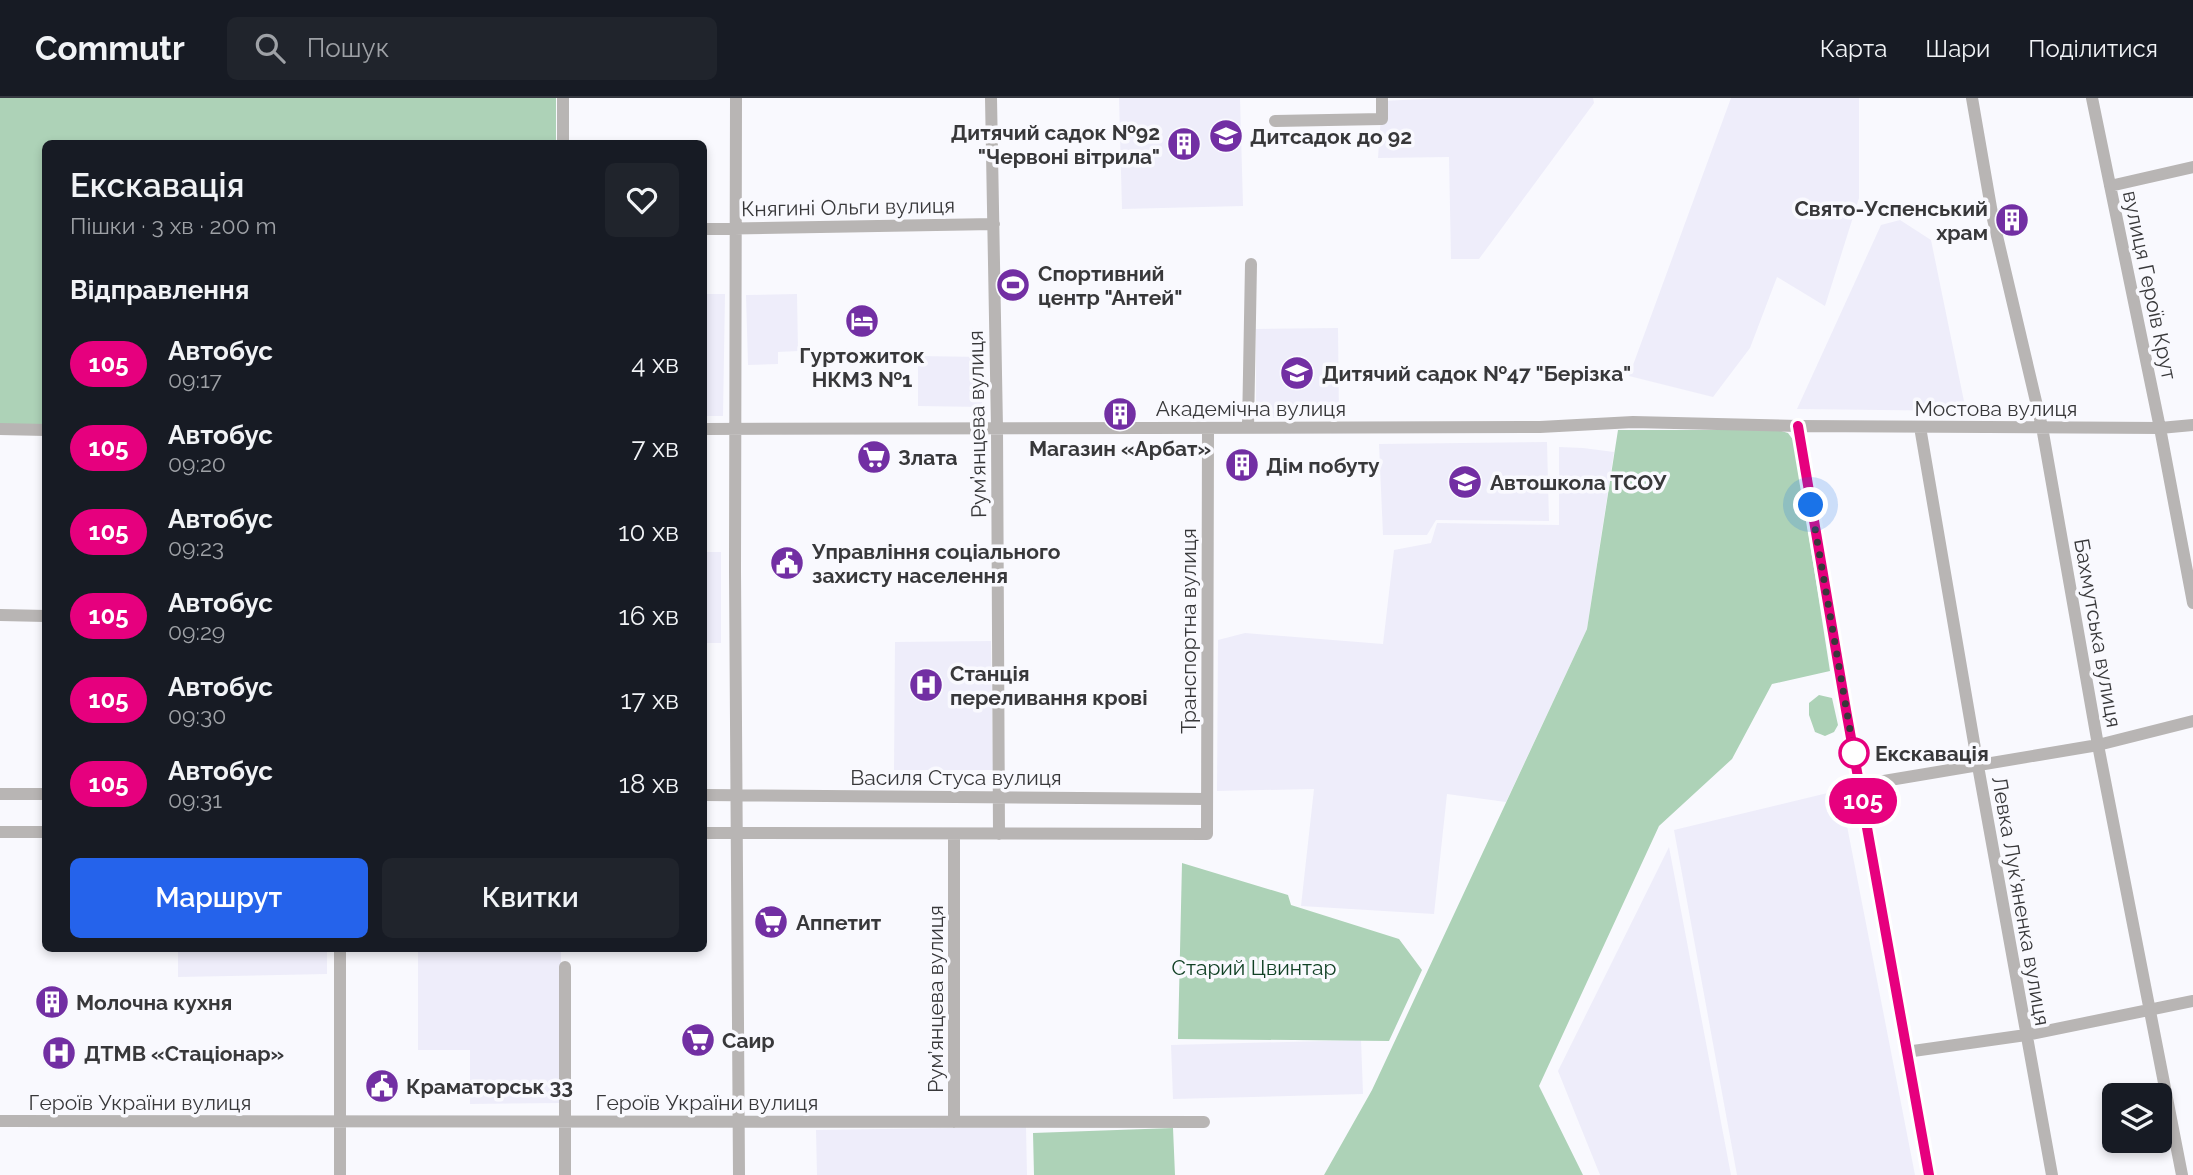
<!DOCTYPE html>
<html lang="uk">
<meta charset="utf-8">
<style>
:root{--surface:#171b24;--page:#20242c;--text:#f1f3f6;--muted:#9ea1a6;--line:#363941;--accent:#2563eb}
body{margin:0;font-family:Raleway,sans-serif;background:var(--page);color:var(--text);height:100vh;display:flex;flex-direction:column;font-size:26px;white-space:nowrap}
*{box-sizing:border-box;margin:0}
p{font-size:23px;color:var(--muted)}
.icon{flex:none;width:38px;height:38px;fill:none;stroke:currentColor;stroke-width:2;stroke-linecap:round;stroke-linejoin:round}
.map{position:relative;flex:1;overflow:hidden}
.details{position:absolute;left:42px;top:42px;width:665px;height:812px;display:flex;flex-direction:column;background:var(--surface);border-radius:10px;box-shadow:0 4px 10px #0003}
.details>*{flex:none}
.badge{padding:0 14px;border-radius:23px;font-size:24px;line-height:46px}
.buttons{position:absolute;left:2102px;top:985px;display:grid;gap:14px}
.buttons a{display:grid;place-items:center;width:70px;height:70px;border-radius:10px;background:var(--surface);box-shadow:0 4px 10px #0003;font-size:35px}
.you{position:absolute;width:35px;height:35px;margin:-18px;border:5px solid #fff;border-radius:50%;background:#1a73e8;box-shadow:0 0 0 10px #1a73e833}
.map>.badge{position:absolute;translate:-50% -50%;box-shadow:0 0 0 4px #fff}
h2{padding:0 28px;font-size:26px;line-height:63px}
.round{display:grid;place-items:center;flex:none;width:74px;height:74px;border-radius:10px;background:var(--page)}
.headline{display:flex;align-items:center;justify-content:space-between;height:119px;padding:0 28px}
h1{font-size:33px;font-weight:600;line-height:52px}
.cta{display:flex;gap:14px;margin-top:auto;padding:14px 28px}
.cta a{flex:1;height:80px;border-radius:10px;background:var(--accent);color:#fff;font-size:28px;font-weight:600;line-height:80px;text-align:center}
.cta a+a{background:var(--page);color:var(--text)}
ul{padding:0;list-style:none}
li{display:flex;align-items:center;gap:21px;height:84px;padding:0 28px}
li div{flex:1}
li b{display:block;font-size:26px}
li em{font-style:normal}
li .badge{min-width:77px;font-weight:700;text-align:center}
header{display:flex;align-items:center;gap:42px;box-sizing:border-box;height:98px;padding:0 35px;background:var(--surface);border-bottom:2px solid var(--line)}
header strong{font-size:33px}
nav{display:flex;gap:38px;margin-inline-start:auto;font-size:24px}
.search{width:490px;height:63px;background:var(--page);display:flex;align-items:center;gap:18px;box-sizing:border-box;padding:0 24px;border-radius:10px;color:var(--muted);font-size:26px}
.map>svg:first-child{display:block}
.built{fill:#eeedfa}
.green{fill:#add2b7}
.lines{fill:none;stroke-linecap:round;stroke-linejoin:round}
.minor{stroke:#b8b5b4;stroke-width:12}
.line-casing{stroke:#fff;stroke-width:16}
.line{stroke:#e6007e;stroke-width:10}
.walk{stroke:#38383a;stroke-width:7;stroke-dasharray:0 12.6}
.stop-dot{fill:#fff;stroke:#e6007e;stroke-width:3.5}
.labels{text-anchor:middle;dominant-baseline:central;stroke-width:7;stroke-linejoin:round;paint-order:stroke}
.poi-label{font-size:21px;font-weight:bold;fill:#38383a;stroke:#f9f9fe;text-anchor:start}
.street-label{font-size:21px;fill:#38383a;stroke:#f9f9fe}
.stop-label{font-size:21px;font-weight:bold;fill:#38383a;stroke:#f9f9fe;text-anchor:start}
.park-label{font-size:21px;fill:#104024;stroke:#f9f9fe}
</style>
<header>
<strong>Commutr</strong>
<div class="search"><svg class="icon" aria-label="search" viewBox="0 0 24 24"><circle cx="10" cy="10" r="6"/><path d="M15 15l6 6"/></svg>Пошук</div>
<nav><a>Карта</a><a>Шари</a><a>Поділитися</a></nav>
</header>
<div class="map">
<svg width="2193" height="1077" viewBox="0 0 2193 1077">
<rect width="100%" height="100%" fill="#f9f9fe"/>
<path class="built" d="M1119,0h121l3,108 -121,3z
M1444,0h149l1,5 -115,156h-28l-2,-102 -71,1 4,-57z
M1731,0h128v100l-34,108 -48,-29 -27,71 -37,49 -84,-21z
M1900,122l31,20 35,171 -169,-2 84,-184z
M704,196h21l-2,122h-19z
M797,196l1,57 -20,1v12l-30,1 -2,-70z
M1338,230l1,89 -83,1v-89z
M918,258l64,1v50l-64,-1z
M1547,344l2,79 -113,-1 -9,15h-44l-4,-91z
M1559,349l24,1 31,4 -27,177 -81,173 -59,-8 -13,120 -133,-8 13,-117 -97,2 1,-151 27,-7 138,11 11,-94 37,-7 6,-20 122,2z
M704,454h17v91h-17z
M991,543l2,129h-99l1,-128z
M1840,692l75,385h-178l-63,-345z
M1669,749l62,328h-131l-42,-104z
M178,851h149v25l-149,3z
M418,851h143v154l-91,1v-54h-52z
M1361,942l2,54 -190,5 -2,-54z
M1026,1029l1,48h-210l-1,-45z"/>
<path class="green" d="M0,0h556v45l-510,1 -1,281h-45z
M1618,332h160l10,3 6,8 36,230 -58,13 -40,75 -73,67 -120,260 44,89h-259l48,-85 215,-461z
M1819,597l13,3 6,27 -4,7 -9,4 -10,-4 -6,-17v-12z
M1182,765l106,32 3,10 108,34 23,31 -33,71 -211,-2z
M1173,1030l2,47h-141l-1,-42z"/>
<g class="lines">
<path class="minor" d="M563,0v46
M736,0l-1,473 4,604
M991,0l6,330 2,406
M1972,0l21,121 49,208 56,318 84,430
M2092,0l68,330 33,175
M1275,23l107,-2v-21
M2110,88l83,-19
M704,131l290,-5
M1798,328l43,259 88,490
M1920,329l58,339 74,409
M1248,330l3,-164
M0,331l46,1
M704,331l836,-2 93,-5 165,4 362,2 33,-3
M0,517l46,1
M1860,687l238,-40 95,-24
M0,696h46
M704,697l503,4
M0,734h46
M704,735l503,1 1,-406
M340,850v227
M565,869v208
M1906,954l120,-17 167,-34
M0,1023l1204,1
M954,1024v-288"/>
</g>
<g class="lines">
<g class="line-casing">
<path id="line" d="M1798,328l48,284 83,465"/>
</g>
<use href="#line" class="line"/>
<path class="walk" d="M1811,407l43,248"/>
</g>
<defs>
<g id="school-disc" transform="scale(1.75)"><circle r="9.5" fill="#722fa3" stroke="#f9f9fe"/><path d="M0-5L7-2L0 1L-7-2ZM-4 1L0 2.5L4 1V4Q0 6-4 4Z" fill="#fff"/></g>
<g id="building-disc" transform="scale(1.75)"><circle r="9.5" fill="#722fa3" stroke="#f9f9fe"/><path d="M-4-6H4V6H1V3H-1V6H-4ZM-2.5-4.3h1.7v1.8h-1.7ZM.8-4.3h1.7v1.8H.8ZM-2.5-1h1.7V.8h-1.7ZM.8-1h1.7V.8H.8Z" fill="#fff"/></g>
<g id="stadium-disc" transform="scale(1.75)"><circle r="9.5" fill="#722fa3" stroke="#f9f9fe"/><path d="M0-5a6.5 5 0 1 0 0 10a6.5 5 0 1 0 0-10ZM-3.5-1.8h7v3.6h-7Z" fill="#fff"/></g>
<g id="hotel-disc" transform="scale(1.75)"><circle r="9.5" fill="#722fa3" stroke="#f9f9fe"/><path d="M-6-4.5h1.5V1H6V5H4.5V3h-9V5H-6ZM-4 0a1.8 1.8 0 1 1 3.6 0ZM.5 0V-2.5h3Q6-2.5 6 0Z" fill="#fff"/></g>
<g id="supermarket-disc" transform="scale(1.75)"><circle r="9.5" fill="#722fa3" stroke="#f9f9fe"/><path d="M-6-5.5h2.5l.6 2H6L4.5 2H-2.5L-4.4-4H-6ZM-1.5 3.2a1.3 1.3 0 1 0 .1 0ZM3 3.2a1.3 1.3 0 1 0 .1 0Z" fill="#fff"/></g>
<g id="civic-disc" transform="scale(1.75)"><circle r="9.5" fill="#722fa3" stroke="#f9f9fe"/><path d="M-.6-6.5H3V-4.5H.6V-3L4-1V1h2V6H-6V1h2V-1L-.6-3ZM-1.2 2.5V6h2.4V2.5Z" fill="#fff"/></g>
<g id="hospital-disc" transform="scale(1.75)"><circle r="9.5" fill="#722fa3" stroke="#f9f9fe"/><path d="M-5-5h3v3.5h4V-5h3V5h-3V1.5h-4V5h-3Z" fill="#fff"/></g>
</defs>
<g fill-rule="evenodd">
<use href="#school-disc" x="1226" y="38"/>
<use href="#building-disc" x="1184" y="46"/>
<use href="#building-disc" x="2012" y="122"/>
<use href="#stadium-disc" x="1013" y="187"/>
<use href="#hotel-disc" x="862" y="223"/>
<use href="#school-disc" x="1297" y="275"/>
<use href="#building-disc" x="1120" y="316"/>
<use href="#supermarket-disc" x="874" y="359"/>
<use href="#building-disc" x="1242" y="367"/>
<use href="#school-disc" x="1465" y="384"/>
<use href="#civic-disc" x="787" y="465"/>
<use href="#hospital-disc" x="926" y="587"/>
<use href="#supermarket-disc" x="771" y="824"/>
<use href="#building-disc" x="52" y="904"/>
<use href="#supermarket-disc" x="698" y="942"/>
<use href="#hospital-disc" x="59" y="955"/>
<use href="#civic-disc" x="382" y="988"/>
</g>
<circle class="stop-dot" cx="1854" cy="655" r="14"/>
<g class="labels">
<g class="poi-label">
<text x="1160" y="34" text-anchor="end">Дитячий садок №92<tspan x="1160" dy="24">"Червонi вiтрила"</tspan></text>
<text x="1250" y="38">Дитсадок до 92</text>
<text x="1988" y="110" text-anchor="end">Свято-Успенський<tspan x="1988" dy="24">храм</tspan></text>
<text x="1038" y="175">Спортивний<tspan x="1038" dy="24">центр "Антей"</tspan></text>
<text x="862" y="257" text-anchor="middle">Гуртожиток<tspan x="862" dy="24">НКМЗ №1</tspan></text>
<text x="1322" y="275">Дитячий садок №47 "Берізка"</text>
<text x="1120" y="350" text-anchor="middle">Магазин «Арбат»</text>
<text x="898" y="359">Злата</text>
<text x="1266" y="367">Дім побуту</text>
<text x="1490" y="384">Автошкола ТСОУ</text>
<text x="812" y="453">Управління соціального<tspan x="812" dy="24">захисту населення</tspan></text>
<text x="950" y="575">Станція<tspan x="950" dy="24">переливання крові</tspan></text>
<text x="796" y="824">Аппетит</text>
<text x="76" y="904">Молочна кухня</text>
<text x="722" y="942">Саир</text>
<text x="84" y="955">ДТМВ «Стаціонар»</text>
<text x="406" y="988">Краматорськ 33</text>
</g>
<g class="street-label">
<text transform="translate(848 109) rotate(-1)">Княгині Ольги вулиця</text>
<text transform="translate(2150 187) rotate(78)">вулиця Героїв Крут</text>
<text x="1251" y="310">Академічна вулиця</text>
<text x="1996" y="310">Мостова вулиця</text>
<text transform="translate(977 326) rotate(-91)">Рум’янцева вулиця</text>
<text transform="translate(1188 533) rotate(-90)">Транспортна вулиця</text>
<text transform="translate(2098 535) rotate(80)">Бахмутська вулиця</text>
<text x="956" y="679">Василя Стуса вулиця</text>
<text transform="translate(2021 803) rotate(80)">Левка Лук'яненка вулиця</text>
<text transform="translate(935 901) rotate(-90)">Рум’янцева вулиця</text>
<text x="140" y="1004">Героїв України вулиця</text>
<text x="707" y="1004">Героїв України вулиця</text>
</g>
<g class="stop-label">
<text x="1875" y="655">Екскавація</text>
</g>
<g class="park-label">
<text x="1254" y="869">Старий Цвинтар</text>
</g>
</g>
</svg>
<div class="buttons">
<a><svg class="icon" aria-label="layers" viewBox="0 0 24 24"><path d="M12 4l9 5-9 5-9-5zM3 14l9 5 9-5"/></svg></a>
</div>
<div class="you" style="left:1811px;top:407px"></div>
<b class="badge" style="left:1863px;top:703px;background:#e6007e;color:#fff">105</b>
<section class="details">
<div class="headline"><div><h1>Екскавація</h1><p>Пішки · 3 хв · 200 m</p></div><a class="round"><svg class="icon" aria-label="heart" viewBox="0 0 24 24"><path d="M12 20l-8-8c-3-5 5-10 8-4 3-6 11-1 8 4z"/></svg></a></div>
<h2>Відправлення</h2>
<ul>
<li><span class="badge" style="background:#e6007e;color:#fff">105</span><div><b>Автобус</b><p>09:17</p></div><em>4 хв</em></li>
<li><span class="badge" style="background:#e6007e;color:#fff">105</span><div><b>Автобус</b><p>09:20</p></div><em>7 хв</em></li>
<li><span class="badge" style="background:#e6007e;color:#fff">105</span><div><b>Автобус</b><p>09:23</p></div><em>10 хв</em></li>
<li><span class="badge" style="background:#e6007e;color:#fff">105</span><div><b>Автобус</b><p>09:29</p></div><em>16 хв</em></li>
<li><span class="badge" style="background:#e6007e;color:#fff">105</span><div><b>Автобус</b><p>09:30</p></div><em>17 хв</em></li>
<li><span class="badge" style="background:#e6007e;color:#fff">105</span><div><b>Автобус</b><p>09:31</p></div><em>18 хв</em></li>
</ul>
<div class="cta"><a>Маршрут</a><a>Квитки</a></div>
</section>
</div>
